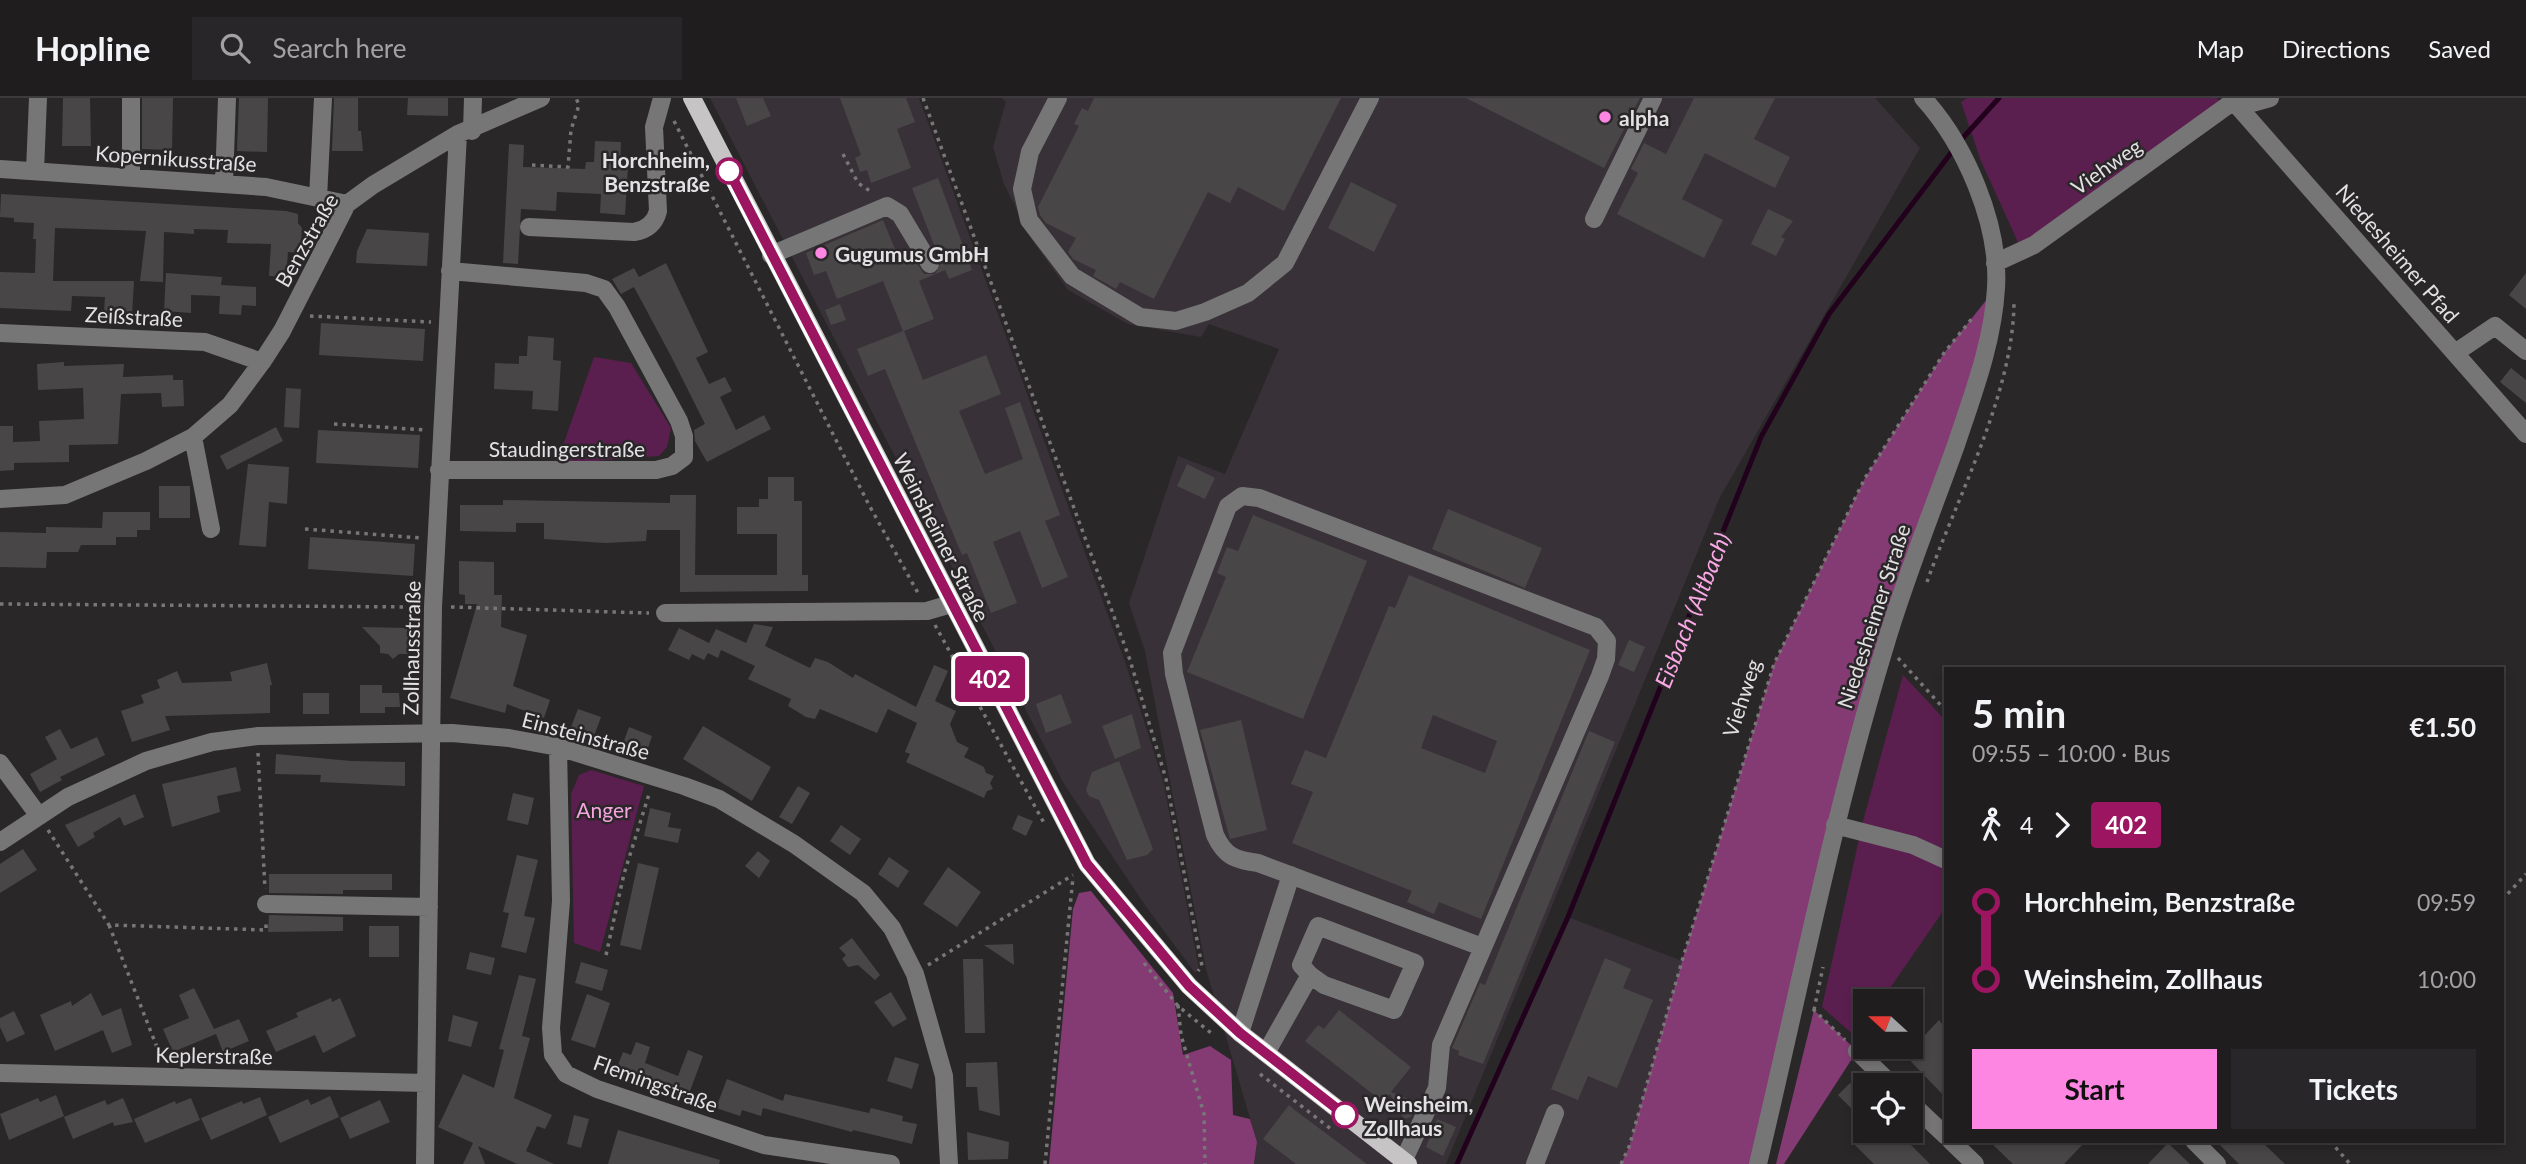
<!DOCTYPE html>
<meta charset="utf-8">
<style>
:root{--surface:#201d1f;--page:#282628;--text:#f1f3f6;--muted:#a2a2a4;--line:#3d3b3d;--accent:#fd86e2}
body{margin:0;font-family:Lato,sans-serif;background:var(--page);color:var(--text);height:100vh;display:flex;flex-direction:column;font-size:26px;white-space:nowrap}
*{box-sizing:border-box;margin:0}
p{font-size:23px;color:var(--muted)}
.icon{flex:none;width:38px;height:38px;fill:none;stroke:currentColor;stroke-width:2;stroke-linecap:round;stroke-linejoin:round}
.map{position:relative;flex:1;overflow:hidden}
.side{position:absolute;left:1944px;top:569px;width:560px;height:476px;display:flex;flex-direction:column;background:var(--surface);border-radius:0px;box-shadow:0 4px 10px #0003,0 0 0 2px var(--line)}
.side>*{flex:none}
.badge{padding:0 14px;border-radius:5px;font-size:24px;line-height:46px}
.needle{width:46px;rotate:291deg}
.fabs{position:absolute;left:1853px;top:891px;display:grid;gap:14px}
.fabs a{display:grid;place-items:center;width:70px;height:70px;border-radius:0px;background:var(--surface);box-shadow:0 4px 10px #0003,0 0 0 2px var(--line);font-size:35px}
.map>.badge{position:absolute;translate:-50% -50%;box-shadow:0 0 0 4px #fff}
.legs{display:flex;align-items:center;gap:10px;height:77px;padding:0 28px;font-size:23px}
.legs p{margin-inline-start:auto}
.head{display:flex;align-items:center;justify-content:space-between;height:119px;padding:0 28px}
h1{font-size:38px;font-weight:700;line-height:52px}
.action{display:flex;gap:14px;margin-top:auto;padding:14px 28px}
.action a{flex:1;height:80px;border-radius:0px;background:var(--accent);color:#111;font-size:28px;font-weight:700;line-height:80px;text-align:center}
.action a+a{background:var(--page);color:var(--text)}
ul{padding:0 28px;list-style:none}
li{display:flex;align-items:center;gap:24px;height:77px;font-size:26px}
li i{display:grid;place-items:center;width:10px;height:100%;margin:0 9px;background:currentColor}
li i::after{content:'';width:18px;height:18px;margin:-9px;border:5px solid;border-radius:50%;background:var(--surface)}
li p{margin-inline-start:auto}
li:first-child i{background:linear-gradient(#0000 50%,currentColor 0)}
li:last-child i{background:linear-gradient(currentColor 50%,#0000 0)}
header{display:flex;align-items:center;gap:42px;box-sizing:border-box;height:98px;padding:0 35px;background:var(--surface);border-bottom:2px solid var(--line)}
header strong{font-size:33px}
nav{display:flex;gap:38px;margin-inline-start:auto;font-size:24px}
.search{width:490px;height:63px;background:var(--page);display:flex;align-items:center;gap:18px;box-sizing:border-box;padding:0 24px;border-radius:0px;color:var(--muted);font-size:26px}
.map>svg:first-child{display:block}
.built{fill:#383137}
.green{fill:#5b1f4f}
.forest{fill:#843b74}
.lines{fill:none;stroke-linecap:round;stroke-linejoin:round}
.stream{stroke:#22011c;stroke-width:5}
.building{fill:#494648;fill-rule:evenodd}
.path{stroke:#797678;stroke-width:3.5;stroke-dasharray:3.5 5;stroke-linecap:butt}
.minor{stroke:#777677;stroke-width:18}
.major{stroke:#c7c4c6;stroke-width:18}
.line-1-casing{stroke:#fff;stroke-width:16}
.line-1{stroke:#9c1561;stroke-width:10}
.poi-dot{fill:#fd86e2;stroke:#2a2729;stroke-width:2.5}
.stop-1-dot{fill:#fff;stroke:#9c1561;stroke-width:3.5}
.labels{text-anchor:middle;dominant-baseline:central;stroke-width:5;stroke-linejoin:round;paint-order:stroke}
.poi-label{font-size:21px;font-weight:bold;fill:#e3e1e3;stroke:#2a2729;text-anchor:start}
.street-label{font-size:21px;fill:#e3e1e3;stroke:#2a2729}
.stop-label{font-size:21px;font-weight:bold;fill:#e3e1e3;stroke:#2a2729;text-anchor:end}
.park-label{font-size:21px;fill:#f5a4e1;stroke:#2a2729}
.water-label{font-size:23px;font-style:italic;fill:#fba8e6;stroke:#2a2729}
</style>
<header>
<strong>Hopline</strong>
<div class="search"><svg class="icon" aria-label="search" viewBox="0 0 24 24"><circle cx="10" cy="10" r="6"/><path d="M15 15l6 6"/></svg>Search here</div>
<nav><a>Map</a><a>Directions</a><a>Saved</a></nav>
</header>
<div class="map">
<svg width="2526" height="1066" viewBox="0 0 2526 1066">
<rect width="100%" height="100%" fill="#2a2729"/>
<path class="built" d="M710,0h209l206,564 38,118 36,189 -4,4 -48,-65 -83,-124z
M1002,0h873l45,50 -200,349 -274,667h-192l3,-22 -51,-173 -61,-318 -16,-48 49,-147 47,18 54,-125 -70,-25 -8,13 -73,-13 -60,-34 -36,-50 -28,-56 -11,-37 13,-45z
M1568,819l114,44 -53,186 -8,17h-164z"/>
<path class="green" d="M1967,0h250l9,11 -204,142 -41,-90 -20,-59z
M594,259l37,6 40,65 -4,19 -8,9 -92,7 -7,-9z
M1903,577l43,46v131l-84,-27z
M591,672l53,16 -44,166 -26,-9 -3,-149 8,-19z
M1859,741l58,14 29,15v39l-65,94h-15l-1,22 -9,14 -34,-30z"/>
<path class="forest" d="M1996,190l-14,83 -96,271 -128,522h-137l8,-17 53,-186 92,-297 91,-186 79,-125z
M1091,793l82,102 10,62 27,-9 21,14 2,55 17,4 7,23 -3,22h-205l24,-255 6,-16z
M1814,912l43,41 -73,113h-8z"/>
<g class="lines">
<path class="stream" d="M1457,1066l111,-247 193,-480 68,-123 131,-173 39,-43"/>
</g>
<path class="building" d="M63,0h27l1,48h-29z
M142,0h31l-1,52 -30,-1z
M239,0h29l-1,54 -30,-1z
M334,0h24v33h3l2,20h-31z
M408,0h40v18l-41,-1z
M736,0h27l8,18 -24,10z
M840,0h66l9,24 -18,7 14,39 -40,15 -4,-13 -7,2 -5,-14 6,-3z
M1094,0h247l-57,113 -46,-24 -8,16 -22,-11 -54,107 -34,-17 -4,7 -23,-13 3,-6 -23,-11 -5,-7 8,-14 -30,-15 -6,-8 -2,-8 41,-81 -5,-2 8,-16 6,3z
M1466,0h174l-36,70z
M1694,0h81l-21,41 36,18 -15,31 -70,-35 -23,46 41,21 -19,38 -87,-44 21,-41 -7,-4 13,-26 22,11z
M595,43l26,1 -1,23 8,1 -3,49 -25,-2 1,-19 -44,-2 -1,19 -35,-2 -3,55 -15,-1 6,-119 15,1 -1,22 62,2 1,-7h8z
M938,80l34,92 -23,9 -4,-9 -26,11 15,38 -30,12 19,49 63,-25 15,39 -42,17 26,63 38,-15 -18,-51 15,-6 40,113 -15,6 23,56 -26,11 -22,-57 -27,11 24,61 -26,10 -24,-60 -5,2 -77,-186 -17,7 -11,-27 46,-18 -20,-50 -46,18 -11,-28 -12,4 -8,-22 77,-33 16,39 12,-5 13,20h11l6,-11 -29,-75z
M1351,84l46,23 -23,47 -46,-24z
M1,96l285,17 12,3v9l4,5 -2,25 -12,-1 -2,25 -17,-1 2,-32 -44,-1 1,-13 -34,-1v5l-30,-2 -1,50 -23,-1 6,-50 -91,-3 -2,53h81l-2,33 -28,-2 1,-15 -33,-1 -1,15 -71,-3v-36l35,1 1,-34h-3l1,-16 -20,-1v-4l-14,-1z
M1768,111l25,12 -12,16 4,2 -9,17 -25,-12z
M367,131l62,4 -2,33 -71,-3 1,-12z
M666,165l42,89 -12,6 13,26 16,-7 7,14 -12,6 16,33 28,-15 7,14 -64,33 -12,-21 -1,-11 11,-6 -34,-68 -37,-69 -13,7 -9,-15 22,-11 5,9z
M166,175l56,4 -1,8 35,2v19l-14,-1 -1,10 -22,-1 1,-18 -29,-1v18l-27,-2z
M2526,175v36l-17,-14z
M840,206l6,16 -15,5 -6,-15z
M321,225l104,6 -2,32 -104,-6z
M528,238l26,2 -1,22 8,1 -3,50 -26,-2 1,-18 -39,-2 1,-26 24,1v-8h8z
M64,264v4l60,-2 -1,13 50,-2v5h10l1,26 -22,1 -1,-14 -40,1 -3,50 -49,1v17l-55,1v7l-14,1v-45h13v16l27,-1 -1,-20 45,-2 -1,-31 -45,2 -1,-26z
M2511,270l15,12v23l-26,-21z
M286,290l15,1 -2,39 -15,-1z
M276,329l7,14 -56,29 -7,-14z
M318,332l102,5 -2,33 -102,-5z
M248,366l41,3 -2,37 -18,-2 -3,45 -27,-2z
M1187,366l28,14 -10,21 -28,-13z
M768,379h26v24h8v74h6v16l-128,1v-62h-33l-1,11 -41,2 -61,-4v-16h-28v9l-56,-1v-26h43v-5l167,3v-8h26l-1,80h82v-41h-40v-27h22v-8h9z
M159,388h31v32h-31z
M1448,411l94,39 -17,40 -93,-39z
M103,414h47v18h-13v7h-21v8h-35l-3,7h-31l-1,16 -46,-1v-35l46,1v-6l56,1z
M1253,417l114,46 -64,158 -116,-47 39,-95 -9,-4 10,-26 11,4z
M310,439l105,7 -2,32 -105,-7z
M459,463l35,1v33h8l-1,32 26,8 -14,51 37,14 -6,18 -37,-14 -2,9 -55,-15 27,-94h-12v-9l-6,-1z
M1409,477l181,75 -109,269 -42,-17 -5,12 -27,-12 5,-11 -120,-48 21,-51 -22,-8 14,-34 21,8 63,-152 6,2zM1433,617l64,26 -12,32 -64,-25z
M754,526l19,3 -8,19 45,22 5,-10 13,4 25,16 2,-4 61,33 18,-42 14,6 -13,30 21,10 -6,13 7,18 12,6 -5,9 20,10 2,6 8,3 -4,7 3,6 -6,2 -3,7 -78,-36 4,-8 -5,-2 12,-29 -29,-14 -11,24 -57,-24 -5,10 -9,-2 -18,-11 3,-7 -43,-20 7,-13 -34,-16 -3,8 -10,-5 -4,7 -12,-6 -3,6 -21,-10 11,-22 30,15 7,-14 30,14z
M362,529l47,1 -1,26h-9l-6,5 -5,-5 -8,-1v-7z
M1629,542l16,7 -11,25 -16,-7z
M267,565l5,22h-2v28l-105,3 5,14 -38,12 -11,-31 23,-8 -3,-8 19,-7 -3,-8 20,-9 5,12 50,-2 -2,-9z
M360,587h22v8h17l1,14h-15v6h-25z
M303,595h26v21h-26z
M1061,596l11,29 -26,10 -10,-29z
M578,611l23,8 -7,19 -23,-9z
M1132,616l9,34 -26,11 -13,-33z
M1241,622l26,110 -37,9 -30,-109z
M703,628l68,41 -19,34 -69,-42z
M629,629l23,9 -6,18 -24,-8z
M60,631l11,20 26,-12 8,18 -45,22 2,3 -22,12 -10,-18 27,-15 -12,-22z
M1589,633l26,11 -132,322 -25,-9 1,-4 -7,-3 28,-65 5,2z
M276,656l75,7 54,1v24l-85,-4 1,-7 -46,-1z
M1119,663l34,88 -6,6 -20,5 -28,-60 -10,-4 -3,-6 6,-18z
M236,669l5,24 -24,5 3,16 -48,15 -10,-43z
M798,688l12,7 -18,31 -13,-7z
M513,695l21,5 -6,27 -21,-5z
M135,696l9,23 -20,9 -4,-9 -27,16 2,4 -17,10 -13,-22z
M650,710l21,5 -3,14 13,2 -3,14 -34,-7z
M1018,717l15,6 -7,15 -14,-7z
M841,727l20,14 -11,16 -20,-14z
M23,751l14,21 -37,23v-29z
M758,753l12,10 -11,17 -14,-12z
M517,757l21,5 -14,56 11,2 -9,35 -25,-6 8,-34 -6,-1z
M889,759l20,14 -11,17 -20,-14z
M638,765l21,5 -18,82 -21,-5z
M948,769l33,25 -24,35 -34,-23z
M269,776h123v16h-49v4l-74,-1z
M269,817l74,2v14l-75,1z
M369,828h30v31h-30z
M852,840l28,37 -5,5 -17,-15 -10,2 -6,-8 4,-4 -7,-7z
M1013,846l1,21 -30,-20z
M470,854l25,6 -4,17 -25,-6z
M1605,860l26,11 -8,19 30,12 -36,88 -29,-12 -10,24 -27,-11z
M963,861h20l2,74h-20z
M581,864l27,8 -6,21 -27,-8z
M519,877l17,4 -14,57 8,2 -16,60 38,17 -7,14 -8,-3 -11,25 28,13h-37l-39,-18 7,18h-22l10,-21 -35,-16 25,-53 31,14 10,-38 -5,-1z
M194,890l20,41 25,-10 10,22 -26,11 -7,-18 -43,18 -10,-23 26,-11 -10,-23z
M891,894l16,27 -14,8 -19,-25z
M91,895l11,23 19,-8 11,37 -20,8 -9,-23 -48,21 -15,-36 31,-14 1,5z
M587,896l23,9 -15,45 -24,-8z
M331,900l1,4 8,-4 16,38 -33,17 -8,-18 -39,17 -10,-21 32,-14 -2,-4z
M1339,912l72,57 -20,25 27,11 -7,14 -7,2 -14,-25 -7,8 -78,-61 13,-16 6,4z
M14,913l11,23 -18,8 -7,-15v-9z
M453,917l25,7 -7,25 -23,-6z
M1939,922l7,9v69l-50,-52h15v-22l13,12z
M636,944l14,5 -5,16 33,13 10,-26 15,6 -16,43 -71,-29 7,-18 8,3z
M895,959l24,7 -7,25 -25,-8z
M997,964l3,54 -21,-6 -2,-23h-11v-24z
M727,981l56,22 2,-7 84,19 2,-5 32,8 -1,5 15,3 -5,20 -59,-14 -1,2 -89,-24 -2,8 -19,-6 -2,6 -24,-8z
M1850,985l16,16v24l-28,-28z
M56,997l8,21 -55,24 -9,-26 38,-16 2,4z
M330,998l9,21 -59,26 -12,-26 40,-18 3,6z
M260,999l7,18 -56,25 -10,-22 41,-17 1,3z
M123,1000l10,24 -19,4 -1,-4 -40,17 -9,-22 41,-17 2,5z
M191,1000l9,22 -55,23 -11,-24 41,-18 1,3z
M380,1002l10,22 -40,17 -10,-21z
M1289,1007l7,6 71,53h-71l-33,-25z
M574,1017l15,4 -8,29 -14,-4z
M1437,1021l19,8 -13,29 -17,-9z
M618,1032l102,30 -1,4h-111z
M1863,1032h33l34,34h-56l-22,-22z
M967,1034l42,10 -1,17 -40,1z
M1989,1043h97l-22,23h-51z
M2216,1043h45l24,23h-46z
M2168,1045l22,21h-42z"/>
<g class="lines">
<path class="path" d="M923,0l207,562 36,119 36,187 -4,5
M674,23l195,384 49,88
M843,56l15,29 15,10
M532,67l36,2 3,-37 8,-25 -3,-7
M310,218l121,6
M334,326l92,6
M305,431l116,9
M1927,484c30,-85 86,-188 87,-279
M0,506l415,3
M451,509l198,6
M935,527l109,198
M1898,560l48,53
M258,655l7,136
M48,732l61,95 157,5v-9
M2502,802l24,-26
M109,827l53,135
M606,857l18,-81 26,-83
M1144,865l34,43 33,27
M928,867l145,-90
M1178,907l3,30 23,79 1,50
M1813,911l32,31
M1814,912l9,-43
M1260,976l71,55
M2330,1043l20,23
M1045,1066l28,-287
M1621,1066l8,-17 53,-186 92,-297 91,-186 79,-125 30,-37"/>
<path class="minor" d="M1058,0l-28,54 -8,37 7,31 43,56 68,41 36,4 29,-9 43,-19 37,-30 85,-165
M2235,5l291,331
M2238,9l32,-9
M472,33l1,-33
M0,71l266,18 81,17
M35,73l3,-73
M131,79v-79
M224,86l3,-86
M318,100l5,-100
M1594,121l59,-121
M529,129l105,5c13,-2 21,-9 24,-21l-4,-84 8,-29
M771,157l116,-49 13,8 30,50
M1995,165l39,-18 204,-147
M0,235l205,9 57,20
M2455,255l40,-27 31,25
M193,339l18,92
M439,372h217l16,-4 12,-9v-21l-5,-15 -62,-114 -13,-18 -18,-6 -136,-12
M0,401l65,-4 81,-34 47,-24 37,-32 32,-43 20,-31 65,-127 26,-19 85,-51 83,-36
M665,515l262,-2 24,-7
M558,649l3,154 -10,127 2,27 13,19 31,15 167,56 127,19
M0,665l39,53
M1835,727l78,20 33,15
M0,744l68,-45 78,-36 66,-19 46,-6 194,-3 57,5 49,9 126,39 35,13 75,45 69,49 29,35 23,46 29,102 5,88
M266,806l163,3
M1240,935l51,-158
M1857,953l35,34
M1266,955l44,-78 14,10 70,25 21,-47 -97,-37 -17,39 9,10
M0,975l426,10
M1911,1005l35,33
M1951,1043l24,23
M2194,1043l23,23
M425,1066l8,-557 25,-473
M1402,1066l35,-76 4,-43 159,-369 6,-17 1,-18 -11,-14 -337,-129 -17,-2 -14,10 -56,147 2,21 41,161c10,22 21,25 43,28l224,84
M1535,1066l20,-51
M1758,1066c41,-173 75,-348 127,-518 20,-68 47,-134 71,-201 17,-51 37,-103 40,-157 4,-64 -31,-144 -73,-190"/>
<path class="major" d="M692,0l395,766 102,122 51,47 168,131"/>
</g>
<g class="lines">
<g class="line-1-casing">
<path id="line-1" d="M729,73l358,693 102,122 51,47 105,82"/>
</g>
<use href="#line-1" class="line-1"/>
</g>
<g class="poi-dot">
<circle cx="1605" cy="19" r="7"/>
<circle cx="821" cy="155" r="7"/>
</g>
<g class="stop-1-dot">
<circle cx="729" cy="73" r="12"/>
<circle cx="1345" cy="1017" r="12"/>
</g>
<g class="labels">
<g class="poi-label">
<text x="1619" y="19">alpha</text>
<text x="835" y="155">Gugumus GmbH</text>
</g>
<g class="street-label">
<text transform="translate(176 60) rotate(4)">Kopernikusstraße</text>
<text transform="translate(2106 68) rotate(-35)">Viehweg</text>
<text transform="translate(306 142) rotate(-60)">Benzstraße</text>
<text transform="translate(2398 155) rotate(49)">Niedesheimer Pfad</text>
<text transform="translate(134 218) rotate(3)">Zeißstraße</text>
<text x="567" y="350">Staudingerstraße</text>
<text transform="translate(942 439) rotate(63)">Weinsheimer Straße</text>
<text transform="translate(1873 518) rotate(-72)">Niedesheimer Straße</text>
<text transform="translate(411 550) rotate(-89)">Zollhausstraße</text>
<text transform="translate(1741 600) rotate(-72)">Viehweg</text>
<text transform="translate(586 637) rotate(15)">Einsteinstraße</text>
<text transform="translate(214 957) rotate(1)">Keplerstraße</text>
<text transform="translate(656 985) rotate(20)">Flemingstraße</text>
</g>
<g class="stop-label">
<text x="710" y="61">Horchheim,<tspan x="710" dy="24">Benzstraße</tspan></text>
<text x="1364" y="1005" text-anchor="start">Weinsheim,<tspan x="1364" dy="24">Zollhaus</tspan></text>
</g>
<g class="park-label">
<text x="604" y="711">Anger</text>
</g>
<g class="water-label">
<text transform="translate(1692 512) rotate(-68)">Eisbach (Altbach)</text>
</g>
</g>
</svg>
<div class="fabs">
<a><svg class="needle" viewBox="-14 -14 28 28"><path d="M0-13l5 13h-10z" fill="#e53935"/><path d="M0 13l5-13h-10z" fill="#a2a2a4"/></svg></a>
<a><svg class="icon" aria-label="locate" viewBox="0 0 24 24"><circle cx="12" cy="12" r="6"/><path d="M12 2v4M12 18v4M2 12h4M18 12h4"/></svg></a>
</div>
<b class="badge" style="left:990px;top:581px;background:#9c1561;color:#fff">402</b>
<section class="side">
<div class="head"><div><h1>5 min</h1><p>09:55 – 10:00 · Bus</p></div><b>€1.50</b></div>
<div class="legs"><svg class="icon" aria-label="walk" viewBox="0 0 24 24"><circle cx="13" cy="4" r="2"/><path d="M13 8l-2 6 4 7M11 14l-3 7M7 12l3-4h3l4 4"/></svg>4<svg class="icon" aria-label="forward" viewBox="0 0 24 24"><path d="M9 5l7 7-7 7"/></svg><b class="badge" style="background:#9c1561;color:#fff">402</b></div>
<ul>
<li><i style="color:#9c1561"></i><b>Horchheim, Benzstraße</b><p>09:59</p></li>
<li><i style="color:#9c1561"></i><b>Weinsheim, Zollhaus</b><p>10:00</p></li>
</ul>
<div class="action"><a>Start</a><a>Tickets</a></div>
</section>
</div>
